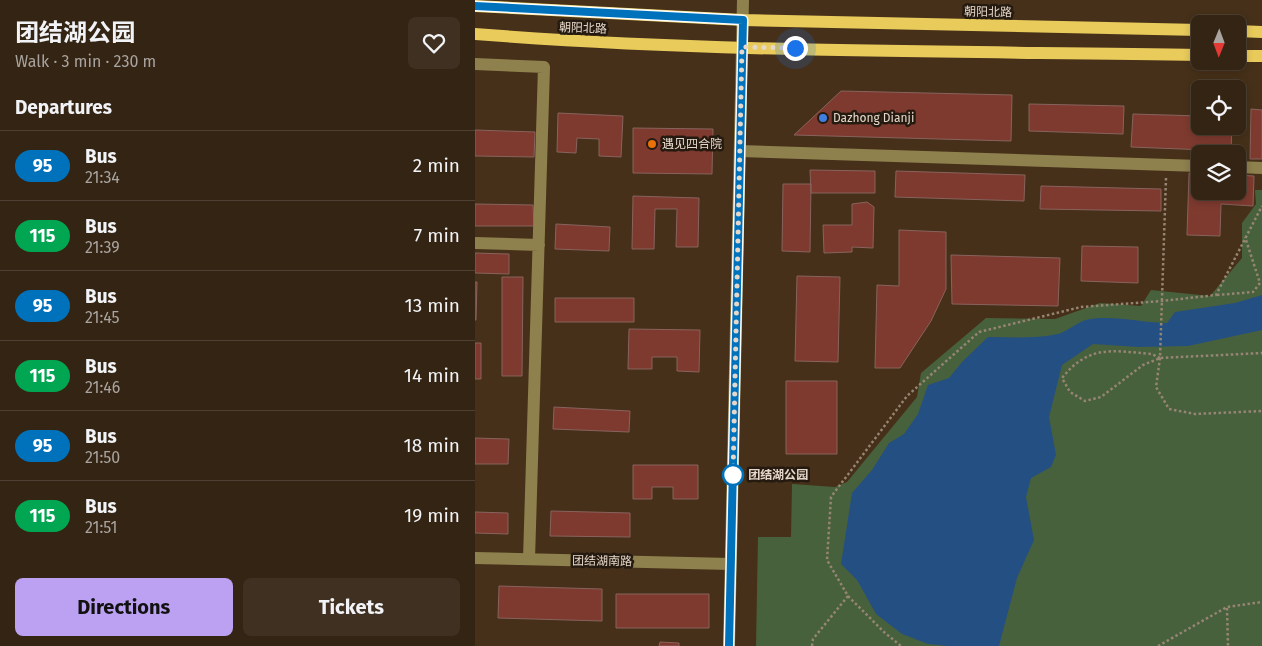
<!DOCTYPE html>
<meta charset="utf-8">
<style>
:root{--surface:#342413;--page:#3f3021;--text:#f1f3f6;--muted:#a9a4a0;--line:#4e4133;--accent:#bca0f2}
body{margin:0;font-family:"Fira Sans","Noto Sans SC",sans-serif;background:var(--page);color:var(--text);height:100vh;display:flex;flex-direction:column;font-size:19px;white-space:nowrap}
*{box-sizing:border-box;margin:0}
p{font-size:16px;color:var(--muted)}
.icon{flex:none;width:28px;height:28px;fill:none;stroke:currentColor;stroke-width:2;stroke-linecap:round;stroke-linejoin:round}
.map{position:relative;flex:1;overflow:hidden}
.details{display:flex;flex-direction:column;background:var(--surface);width:475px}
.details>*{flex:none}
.badge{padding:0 10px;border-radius:16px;font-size:18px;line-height:32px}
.needle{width:32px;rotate:181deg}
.tools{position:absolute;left:716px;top:15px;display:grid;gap:10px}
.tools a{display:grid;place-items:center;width:55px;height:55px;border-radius:8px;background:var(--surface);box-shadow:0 2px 8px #0003,0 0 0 1px var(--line);font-size:25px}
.you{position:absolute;width:25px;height:25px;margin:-12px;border:4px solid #fff;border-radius:50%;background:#1a73e8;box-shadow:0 0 0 8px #1a73e833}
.map>.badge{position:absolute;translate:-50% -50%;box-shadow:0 0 0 2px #fff}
h2{padding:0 15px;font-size:19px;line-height:45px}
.round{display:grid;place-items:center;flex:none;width:52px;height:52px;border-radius:8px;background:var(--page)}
.overview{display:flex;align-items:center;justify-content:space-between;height:85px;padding:0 15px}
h1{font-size:24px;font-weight:700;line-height:38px}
.cta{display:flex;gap:10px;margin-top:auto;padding:10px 15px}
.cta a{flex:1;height:58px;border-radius:8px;background:var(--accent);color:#111;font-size:20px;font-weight:700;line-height:58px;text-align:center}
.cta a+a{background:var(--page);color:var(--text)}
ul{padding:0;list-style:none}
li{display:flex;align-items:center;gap:15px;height:70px;padding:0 15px;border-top:1px solid var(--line)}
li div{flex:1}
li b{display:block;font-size:19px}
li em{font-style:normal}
li .badge{min-width:55px;font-weight:700;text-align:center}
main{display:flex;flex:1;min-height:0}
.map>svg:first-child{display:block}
.green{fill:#48613d}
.water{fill:#244f82}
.building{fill:#7e3a2f;stroke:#88635d}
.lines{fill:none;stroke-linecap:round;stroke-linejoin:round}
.path{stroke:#978573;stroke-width:2.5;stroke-dasharray:2.5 2.5;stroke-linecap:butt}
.minor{stroke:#8e814e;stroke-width:12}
.major{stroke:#e8cb5b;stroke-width:12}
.line-casing{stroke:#fff;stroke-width:11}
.line{stroke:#0072bc;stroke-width:8}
.walk{stroke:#e5d7c9;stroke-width:5;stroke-dasharray:0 9}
.shop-dot{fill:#3f7fe0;stroke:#251a10;stroke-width:2}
.food-dot{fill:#e8710a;stroke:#251a10;stroke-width:2}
.stop-dot{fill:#fff;stroke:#0072bc;stroke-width:2.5}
.labels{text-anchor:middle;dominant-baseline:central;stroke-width:5;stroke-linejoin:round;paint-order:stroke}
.street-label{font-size:12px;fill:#e5d7c9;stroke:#251a10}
.poi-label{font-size:12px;fill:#e5d7c9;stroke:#251a10;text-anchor:start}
.stop-label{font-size:12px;font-weight:bold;fill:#e5d7c9;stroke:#251a10;text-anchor:start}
</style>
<main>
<section class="details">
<div class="overview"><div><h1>团结湖公园</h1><p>Walk · 3 min · 230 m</p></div><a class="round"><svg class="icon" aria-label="heart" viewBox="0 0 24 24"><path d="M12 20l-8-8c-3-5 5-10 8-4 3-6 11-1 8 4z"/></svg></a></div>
<h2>Departures</h2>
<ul>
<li><span class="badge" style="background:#0072bc;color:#fff">95</span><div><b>Bus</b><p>21:34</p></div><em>2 min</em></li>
<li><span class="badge" style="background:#00a651;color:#fff">115</span><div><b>Bus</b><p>21:39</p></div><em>7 min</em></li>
<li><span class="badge" style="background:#0072bc;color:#fff">95</span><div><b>Bus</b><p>21:45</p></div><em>13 min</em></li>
<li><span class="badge" style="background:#00a651;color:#fff">115</span><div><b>Bus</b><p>21:46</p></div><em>14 min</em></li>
<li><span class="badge" style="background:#0072bc;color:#fff">95</span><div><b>Bus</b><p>21:50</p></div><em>18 min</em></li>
<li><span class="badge" style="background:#00a651;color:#fff">115</span><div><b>Bus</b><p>21:51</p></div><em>19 min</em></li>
</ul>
<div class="cta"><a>Directions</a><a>Tickets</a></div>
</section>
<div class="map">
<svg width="787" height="646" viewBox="0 0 787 646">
<rect width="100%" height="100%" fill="#463019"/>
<path class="green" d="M780,190h7v456h-506l2,-109h33l1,-53 43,3 12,-5 70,-85 4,-24 65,-55 69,1 45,-16 41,3 10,-16 59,6 32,-38v-35l14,-19z"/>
<path class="water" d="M787,295v35l-74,16 -49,1 -46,-3 -31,21 -13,52 7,38 -5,12 -20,11 -5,19 8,43 -17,38 -18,68h-51l-20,-2 -26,-10 -26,-20 -19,-34 -16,-16 11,-71 20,-23 17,-27 15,-9 14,-20 10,-29 21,-7 13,-16 26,-25c23,0 47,2 70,-3 10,-3 18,-11 28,-14 22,-6 58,3 81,3l8,-11 60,-9z"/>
<path class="building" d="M366,91l171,4 -1,46 -217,-6z
M554,104l95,2 -1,28 -94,-3z
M776,109l11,1v49h-12z
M83,113l65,3 -2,41 -22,-1v-17l-22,-1 -1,15 -19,-1z
M658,114l67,2v10h32l-1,25 -100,-4z
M158,128l80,1 -1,45 -79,-1z
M0,130l60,2 -1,25 -59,-1z
M335,170l65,1v22h-64z
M421,171l129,4 -1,26 -129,-4z
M714,173l11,1v17h37v-16l17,1 -1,30 -32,-2 -1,32 -33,-1z
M308,184h28l-1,68 -28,-1z
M566,186l120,3v22l-121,-2z
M158,196l66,2 -1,49h-22l1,-38h-22l-1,40h-22z
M392,202l7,5 -1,41 -21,-1v5l-28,1 -1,-28h29v-21z
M0,204l58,1 1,21h-59z
M81,224l54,3 -1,24 -54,-2z
M424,230l47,2v57l-15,32 -31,47h-25l2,-83 22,1z
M607,246l56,1v36l-57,-2z
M0,253l34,1v20l-34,-1z
M476,255l109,3 -2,48 -106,-2z
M322,276l43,1 -2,85 -43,-1z
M27,277h21l-1,99h-20z
M0,282h2l-1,38h-1z
M80,298h79v24h-79z
M154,329l71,1 -1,42 -22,-1v-14h-25v12h-24z
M0,343h6v36h-6z
M311,381h51v73h-51z
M79,407l76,4 -1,21 -76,-3z
M0,438l34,1 -1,25h-33z
M158,465h65v34h-25v-12h-21v12h-19z
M76,511l79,2v24l-80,-1z
M0,512l33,1v21l-33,-1z
M24,586l103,3v32l-104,-3z
M141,594h93v34h-93z
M185,642l19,1v3h-20z"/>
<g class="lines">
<path class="path" d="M691,178l-6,180 -4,29 13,22 26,5 67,-3
M742,295l36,-3 7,-9 -15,-46
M685,358l-8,-4c-39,-3 -63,-10 -90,24l8,14 15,9 16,-4 42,-32 17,-7 102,-5
M373,596l36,36 17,14
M752,608l1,38
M337,646l1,-7 35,-43 -21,-36 4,-63 76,-101 72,-64 102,-25 81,-6 54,-6 46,-89
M683,646l69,-39 35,-5"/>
<path class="minor" d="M0,64l69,3 -15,492
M265,151l460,15
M762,167l25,1
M0,243l64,2
M0,558l255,6
M254,646l14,-646"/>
<path class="major" d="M0,6l268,14 457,10
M762,31l25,1
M0,34c241,19 484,17 725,21
M762,56h25"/>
</g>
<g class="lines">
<g class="line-casing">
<path id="line" d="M0,6l268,14 -14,626"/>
</g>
<use href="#line" class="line"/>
<path class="walk" d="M258,475l9,-428 53,1"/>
</g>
<circle class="shop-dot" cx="348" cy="118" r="5"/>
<circle class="food-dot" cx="177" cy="144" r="5"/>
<circle class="stop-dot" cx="258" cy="475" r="10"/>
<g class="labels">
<g class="street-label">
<text transform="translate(513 12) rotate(1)">朝阳北路</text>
<text transform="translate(108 28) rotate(2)">朝阳北路</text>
<text transform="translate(127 561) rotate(1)">团结湖南路</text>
</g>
<g class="poi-label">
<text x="358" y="118">Dazhong Dianji</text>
<text x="187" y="144">遇见四合院</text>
</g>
<g class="stop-label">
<text x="273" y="475">团结湖公园</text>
</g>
</g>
</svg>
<div class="tools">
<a><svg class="needle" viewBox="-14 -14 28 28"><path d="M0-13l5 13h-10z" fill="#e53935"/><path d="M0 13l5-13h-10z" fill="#a9a4a0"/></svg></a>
<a><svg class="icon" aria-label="locate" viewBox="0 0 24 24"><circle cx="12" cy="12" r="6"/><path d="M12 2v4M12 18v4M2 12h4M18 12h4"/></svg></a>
<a><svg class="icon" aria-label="layers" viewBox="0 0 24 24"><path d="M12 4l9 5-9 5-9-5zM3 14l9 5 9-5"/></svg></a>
</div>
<div class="you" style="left:320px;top:48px"></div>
</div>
</main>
